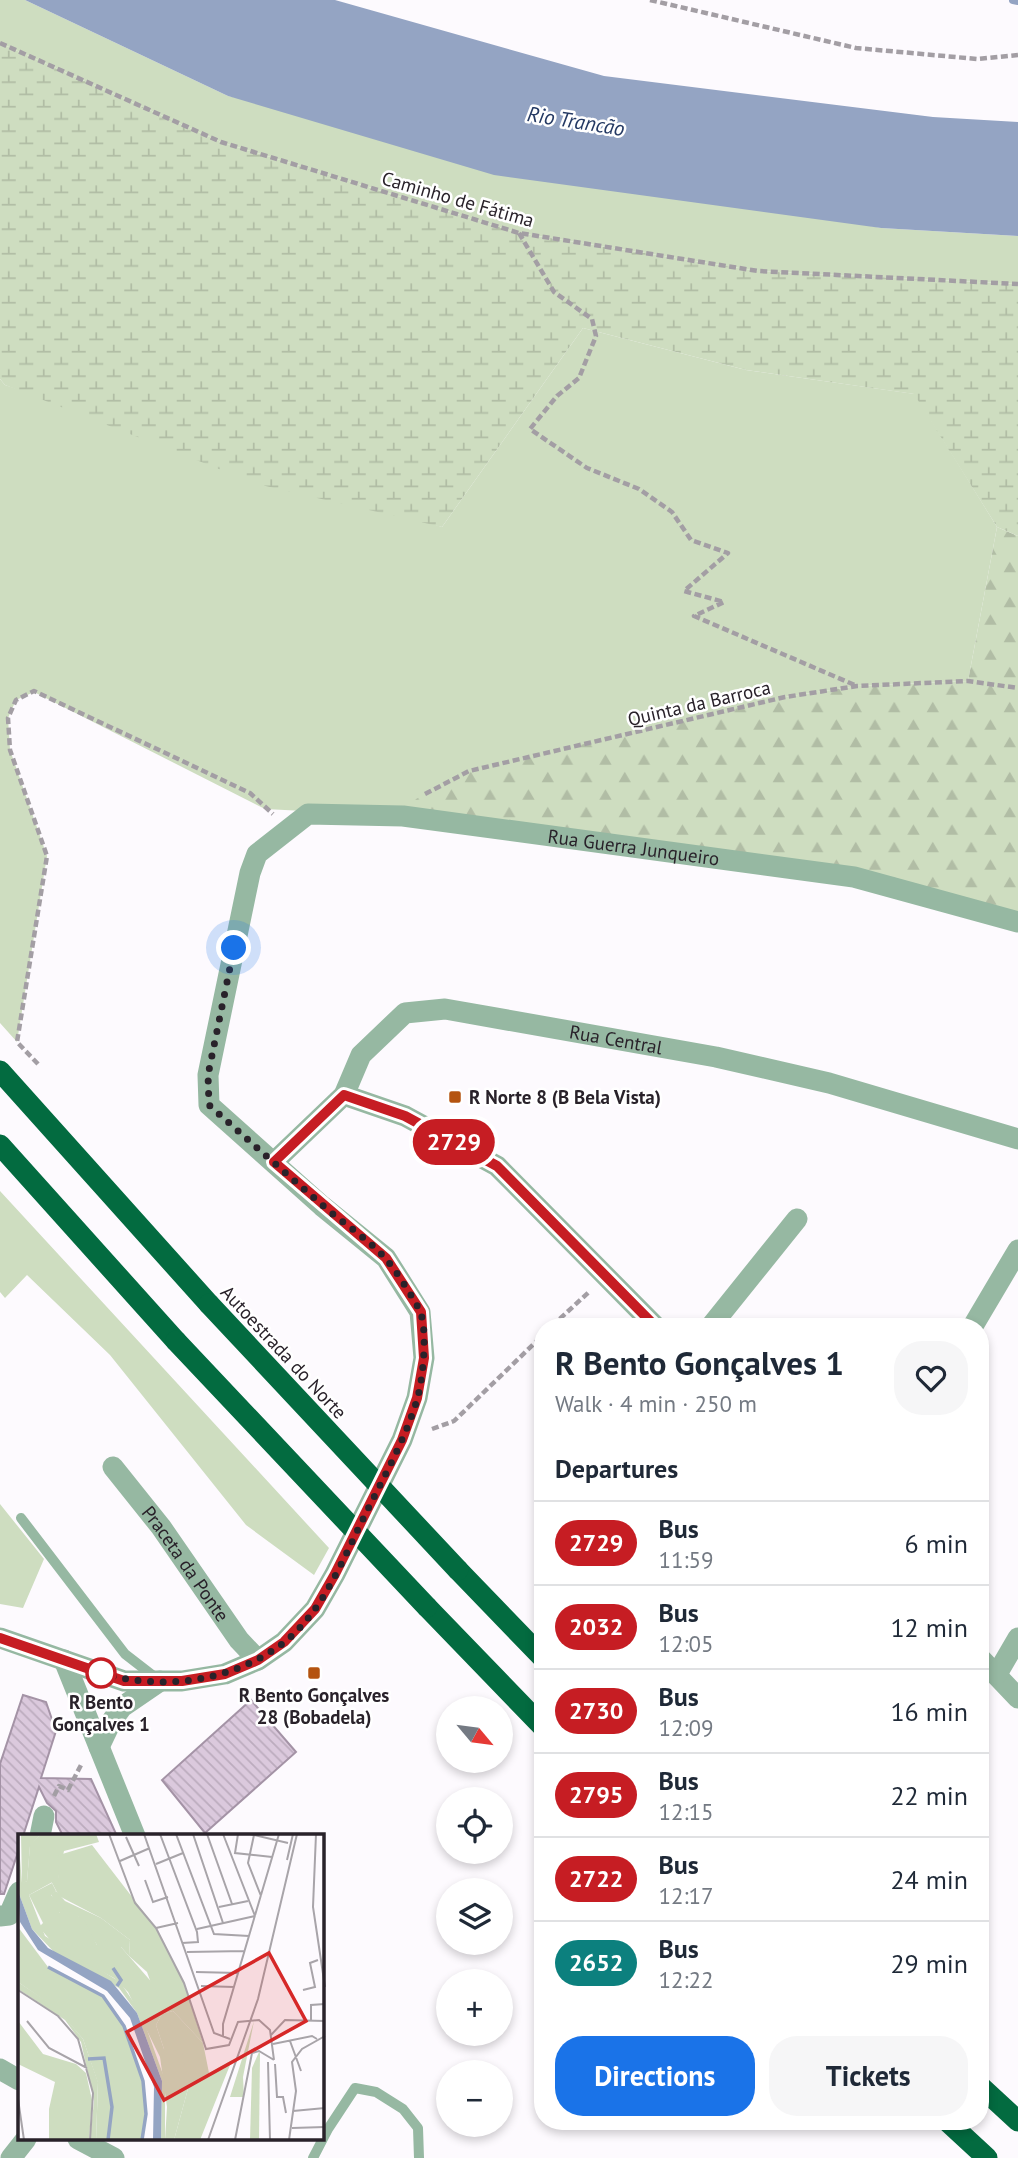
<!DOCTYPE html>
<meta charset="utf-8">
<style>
:root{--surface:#fff;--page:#f6f6f7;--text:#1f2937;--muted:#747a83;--line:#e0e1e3;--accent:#1a73e8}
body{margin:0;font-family:"PT Sans",sans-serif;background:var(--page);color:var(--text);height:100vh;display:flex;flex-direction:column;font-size:26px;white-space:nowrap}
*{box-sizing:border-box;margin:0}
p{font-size:23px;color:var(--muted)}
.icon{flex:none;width:38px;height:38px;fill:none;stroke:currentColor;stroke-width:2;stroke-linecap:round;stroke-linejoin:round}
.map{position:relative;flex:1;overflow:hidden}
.sheet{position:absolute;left:534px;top:1318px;width:455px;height:812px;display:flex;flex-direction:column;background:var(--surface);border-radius:28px;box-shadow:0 4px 10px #0003}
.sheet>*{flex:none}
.badge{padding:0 14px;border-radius:23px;font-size:24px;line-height:46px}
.needle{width:46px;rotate:119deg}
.controls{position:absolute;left:436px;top:1696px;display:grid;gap:14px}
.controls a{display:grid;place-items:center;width:77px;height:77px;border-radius:50%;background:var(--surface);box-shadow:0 4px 10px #0003;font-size:35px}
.you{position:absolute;width:35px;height:35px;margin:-18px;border:5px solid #fff;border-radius:50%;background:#1a73e8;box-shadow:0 0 0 10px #1a73e833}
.map>.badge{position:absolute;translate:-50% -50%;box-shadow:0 0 0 4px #fff}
h2{padding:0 21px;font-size:26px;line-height:63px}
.round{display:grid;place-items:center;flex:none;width:74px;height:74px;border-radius:28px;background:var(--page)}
.overview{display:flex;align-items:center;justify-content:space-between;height:119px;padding:0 21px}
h1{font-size:33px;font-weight:800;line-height:52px}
.primary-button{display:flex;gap:14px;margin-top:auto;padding:14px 21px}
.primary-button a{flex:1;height:80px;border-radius:28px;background:var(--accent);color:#fff;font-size:28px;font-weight:800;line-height:80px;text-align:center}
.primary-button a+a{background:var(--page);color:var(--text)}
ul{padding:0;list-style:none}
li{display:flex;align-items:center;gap:21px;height:84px;padding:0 21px;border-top:2px solid var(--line)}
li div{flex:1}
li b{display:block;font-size:26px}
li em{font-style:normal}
li .badge{min-width:77px;font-weight:700;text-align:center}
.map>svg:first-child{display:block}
.green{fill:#ceddc0}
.forest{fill:url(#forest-firs)}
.wetland{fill:url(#wetland-marsh)}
.water{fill:#94a4c3}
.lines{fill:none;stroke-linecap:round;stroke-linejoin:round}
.stream{stroke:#94a4c3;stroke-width:8}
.building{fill:url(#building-back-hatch);stroke:#a493a6;stroke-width:2}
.path{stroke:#a39ea4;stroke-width:4.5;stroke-dasharray:7 3.5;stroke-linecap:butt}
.service{stroke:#96b8a2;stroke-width:10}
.minor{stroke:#96b8a2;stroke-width:21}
.motorway{stroke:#036b40;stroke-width:21}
.motorway-bridge{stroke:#036b40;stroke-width:21}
.line-casing{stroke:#fff;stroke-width:16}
.line{stroke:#c61d23;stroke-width:10}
.walk{stroke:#29222a;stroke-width:7;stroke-dasharray:0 12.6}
.poi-dot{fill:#b45310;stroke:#fff;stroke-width:2.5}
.stop-dot{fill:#fff;stroke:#c61d23;stroke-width:3.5}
.labels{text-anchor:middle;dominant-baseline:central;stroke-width:5;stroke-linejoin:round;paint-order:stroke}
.street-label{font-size:19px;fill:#29222a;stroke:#fff}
.poi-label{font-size:19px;font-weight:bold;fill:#29222a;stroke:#fff;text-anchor:start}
.stop-label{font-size:19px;font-weight:bold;fill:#29222a;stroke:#fff}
.water-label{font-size:21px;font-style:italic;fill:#243963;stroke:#fff}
.inset-river{fill:none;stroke:#94a4c3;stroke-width:3.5}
.inset-road{fill:none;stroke:#a8a4a9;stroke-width:2}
.view{fill:#d62828;fill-opacity:0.15;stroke:#d62828;stroke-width:3.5}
.inset-edge{fill:none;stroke:#29222a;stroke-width:3.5}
</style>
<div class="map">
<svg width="1018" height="2158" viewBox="0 0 1018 2158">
<defs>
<pattern id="forest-firs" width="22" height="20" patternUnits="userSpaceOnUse" patternTransform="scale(1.75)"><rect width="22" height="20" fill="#ceddc0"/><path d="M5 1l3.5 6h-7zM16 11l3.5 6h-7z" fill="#b1bda5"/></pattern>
<pattern id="wetland-marsh" width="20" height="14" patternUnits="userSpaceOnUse" patternTransform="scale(1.75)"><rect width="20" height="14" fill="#ceddc0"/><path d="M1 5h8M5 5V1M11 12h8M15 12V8" fill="none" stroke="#b1bda5"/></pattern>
<pattern id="building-back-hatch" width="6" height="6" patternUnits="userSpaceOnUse" patternTransform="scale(1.75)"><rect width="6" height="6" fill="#dbc9dd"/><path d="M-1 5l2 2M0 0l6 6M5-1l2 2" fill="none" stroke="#bcacbe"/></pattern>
</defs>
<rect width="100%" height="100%" fill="#fdfafe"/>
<path class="green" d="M0,0h25l203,96 653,132 137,8v48l-260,-13 -239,-38 -298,-91 -221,-99z
M583,328l163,42 169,24 82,133 -29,154 -111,5 -72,11 -382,119 -138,-7 -231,-117 -18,8 -8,18 2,32 37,106 -30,186 -17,-19v-644l5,6 437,142z
M0,1191l329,357 -15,27 -68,-50 -136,-170 -83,-80 -22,23 -5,-6z
M0,1504l44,55 -21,49 -23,-4z"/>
<path class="forest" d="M997,527l21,9v386l-164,-45 -451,-61 13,-17 53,-28 316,-74 72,-11 111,-5z"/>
<path class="wetland" d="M0,43l221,99 298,91 239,38 260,13v252l-21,-9 -83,-133 -168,-24 -163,-42 -141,199 -185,-43 -252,-99 -5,-6z"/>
<path class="water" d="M25,0h310l269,76 329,41 85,5v114l-137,-8 -387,-53 -266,-79z"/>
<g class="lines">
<path class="stream" d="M1013,0l5,1"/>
</g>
<path class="building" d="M23,1695l23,7 10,29 -15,47 50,1 26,57h-54l-7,-14v-11l-9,-8 -8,-16 -16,49h-4v13l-15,45h-4v-130z
M251,1700l45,52 -91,81 -43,-53z"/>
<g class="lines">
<path class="path" d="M650,0l206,48 121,11 41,-4
M0,43l221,99 298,91 239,38 260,13
M519,233l35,59 38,27 4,17 -17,42 -22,18 -27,33 57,39 52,21 33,23 19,28 37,13 -44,38 40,11 -30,14 163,70
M425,794l44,-23 316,-74 72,-11 111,-5 50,7
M38,1064l-21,-22 30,-186 -37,-106 -2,-32 8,-18 18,-9 216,102 23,21
M552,1326l38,-35
M432,1429l22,-8 88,-85
M54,1796l5,-10 9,4 13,-25"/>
<path class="service" d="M21,1518l104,136 31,24
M313,2158l15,-29 27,-41 21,4 27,17 15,19 1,30"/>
<g class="minor">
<path d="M344,1095l61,21 92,50 158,160"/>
<path id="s1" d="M274,1162l70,-67 17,-40 44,-42 40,-4 271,48 113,26 189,56"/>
<path d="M711,1326l86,-107"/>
<path d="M973,1326l45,-76"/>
<path id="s2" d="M113,1467l48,60 78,113 19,20"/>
<path id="s3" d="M0,1638l124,43h58l43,-7 33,-14 26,-18 31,-33 20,-35 67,-134 15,-42 7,-40 -4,-46 -34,-54 -64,-52 -113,-101 -1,-30 42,-202 7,-19 51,-40 95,2 451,61 164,45"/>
<path d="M980,1658l38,40"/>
<path d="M64,1660l71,176"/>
<path d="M997,1674l21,-36"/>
<path d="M99,1747l12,-25 11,-15 38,-26"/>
<path d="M40,1836l4,-20"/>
<path d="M0,1916l9,-1 10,-23"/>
<path d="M0,2069l19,11"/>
<path d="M78,2139l36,19"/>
<path d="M11,2158l15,-19"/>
</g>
<path class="motorway" d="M0,1071l209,233
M0,1145l176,196
M458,1570l84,87
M427,1607l115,119
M980,2086l38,35
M947,2121l40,37"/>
<path class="motorway-bridge" d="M209,1304l249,266
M176,1341l251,266"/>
</g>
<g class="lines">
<g class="line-casing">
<path id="line" d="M0,1638l124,43h58l43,-7 33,-14 26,-18 31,-33 20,-35 67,-134 15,-42 7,-40 -3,-46 -35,-54 -112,-96 70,-67 61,21 92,50 158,160"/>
</g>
<use href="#line" class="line"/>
<path class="walk" d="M101,1673c60,18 130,9 181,-29 42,-32 62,-88 85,-133 18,-36 38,-72 50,-111 6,-21 11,-69 3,-89 -6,-12 -26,-44 -35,-53 -19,-21 -44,-36 -65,-55 -37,-32 -74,-65 -111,-98l-1,-30 26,-127"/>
</g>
<g class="poi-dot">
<rect x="448" y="1090" width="14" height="14" rx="3.5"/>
<rect x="307" y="1666" width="14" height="14" rx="3.5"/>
</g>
<circle class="stop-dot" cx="101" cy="1673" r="14"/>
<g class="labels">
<g class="street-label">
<text transform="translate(458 199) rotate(16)">Caminho de Fátima</text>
<text transform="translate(699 703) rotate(-13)">Quinta da Barroca</text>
<text stroke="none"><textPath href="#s3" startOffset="1614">Rua Guerra Junqueiro</textPath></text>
<text stroke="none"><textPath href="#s1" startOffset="415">Rua Central</textPath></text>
<text transform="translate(284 1352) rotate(47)">Autoestrada do Norte</text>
<text stroke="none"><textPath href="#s2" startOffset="121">Praceta da Ponte</textPath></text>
</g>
<g class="poi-label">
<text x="469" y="1097">R Norte 8 (B Bela Vista)</text>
<text x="314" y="1695" text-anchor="middle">R Bento Gonçalves<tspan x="314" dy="22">28 (Bobadela)</tspan></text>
</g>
<g class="stop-label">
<text x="101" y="1702">R Bento<tspan x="101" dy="22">Gonçalves 1</tspan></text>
</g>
<g class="water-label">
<text transform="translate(576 121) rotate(9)">Rio Trancão</text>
</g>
</g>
<g transform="translate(18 1834)">
<rect width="306" height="306" fill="#fdfafe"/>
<path d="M0,0l4,49 5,-2 3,-36 11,-11h55l3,8 -35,9 -6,28 -29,16 16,41 75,46 21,31 24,67v60h-4l1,-59 -25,-68 -18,-25 -63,-34 -24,-25 -14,-38zM38,57l9,10 36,17 29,22 -1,16 -8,-9 -24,-2 -19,-29 -18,-2 -9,-20zM0,148l39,26 26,31 15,43 -2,58h-6l4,-39 -13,-59 -16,-22 -47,-31zM155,177l30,32 6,30 23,-13 -32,80h-26l15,-55 -25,-36 -8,-24 6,-11zM0,187l25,33 33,10 10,9 6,27 -3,40h-40v-31l6,-27 -37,-18zM236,187l-11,56 1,20h-14z" fill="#ceddc0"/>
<path d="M74,11l64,83 28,55 19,60 -30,-32 -11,3 -15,-42 -18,-16 1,-16 -29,-22 -42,-22 -9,-17h8l1,-24z" fill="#ceddc0"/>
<path d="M3,0h20l-11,12 -3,35 -5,3zM34,49l4,8 -5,4 12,14 -4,4h15l10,7 13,25 12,-6 12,8 34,39 7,28 -6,11 8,24 18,2 7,34 -15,55h-9l2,-33 -7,-50 -32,-65 -14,-14 -57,-30 -18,-21 4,-4 -14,-28zM0,93l30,40 55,29 21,30 19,55 3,33 -4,26h-46l2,-57 -15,-44 -26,-30 -39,-27z" fill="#ceddc0"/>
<path d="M241,218l1,1 -1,87h-9l2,-72z" fill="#ceddc0"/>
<path d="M0,57l14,38 16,19 63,33 26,32 25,68 -1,59h-8l1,-53 -24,-69 -23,-27 -69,-41 -18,-28z" fill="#94a4c3"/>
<path class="inset-river" d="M30,133l55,29 21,30 19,55 3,33 -4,26M95,134l8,12 -4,6M70,225l16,-1 8,49 -4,33"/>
<path class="inset-road" d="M91,0l26,69 21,25 28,55 22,66 23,-4 9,-23 21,-2 11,10 4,30M126,0l70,199 16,6M142,0l37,98 1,10 -16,1M158,0l38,100 35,2M175,0l30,89M189,0l25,70M205,0l32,82M220,0l-3,19 37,4M232,0l38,9M298,0l-3,73 12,80M236,1l-6,28 13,33M108,3l13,29M269,26l6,-26M102,27l30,-13M138,30l27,-11M127,46l8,22 15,-5M201,73l29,-6M138,94l22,-5M179,95l58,-13M169,118l58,-1M178,138l42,1M183,152l33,1M0,156l40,26 20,23 15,54 -3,47M285,156l12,-3 -5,-24 8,-3M293,186v-15l14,-1M9,187l22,27 38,20M253,201l14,-15 40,1M205,203v-13l56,-190M272,207l11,30M255,210l39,-8 5,3M250,228l2,78M257,230l2,33h6l3,16M0,265l6,41M275,277l32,-3M274,294l33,-1M190,306l50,-141 39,-165M217,306l17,-87 7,-2 15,9M271,306l7,-49 -4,-29 10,-13 23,-13"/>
<path class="view" d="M251,119l37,68 -142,79 -37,-68z"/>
<rect width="306" height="306" class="inset-edge"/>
</g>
</svg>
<div class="controls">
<a><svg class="needle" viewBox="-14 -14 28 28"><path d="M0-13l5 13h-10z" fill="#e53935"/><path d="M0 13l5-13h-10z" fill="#747a83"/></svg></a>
<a><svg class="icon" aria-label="locate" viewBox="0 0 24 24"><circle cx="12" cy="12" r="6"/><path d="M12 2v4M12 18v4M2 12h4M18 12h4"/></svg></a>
<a><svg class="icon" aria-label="layers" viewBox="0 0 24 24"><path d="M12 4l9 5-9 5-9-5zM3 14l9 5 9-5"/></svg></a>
<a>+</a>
<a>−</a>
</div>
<div class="you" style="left:234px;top:948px"></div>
<b class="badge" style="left:454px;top:1142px;background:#c61d23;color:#fff">2729</b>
<section class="sheet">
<div class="overview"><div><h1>R Bento Gonçalves 1</h1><p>Walk · 4 min · 250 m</p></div><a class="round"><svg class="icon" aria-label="heart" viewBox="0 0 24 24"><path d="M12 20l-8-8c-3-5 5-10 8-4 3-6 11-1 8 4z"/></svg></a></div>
<h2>Departures</h2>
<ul>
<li><span class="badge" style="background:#c61d23;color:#fff">2729</span><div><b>Bus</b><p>11:59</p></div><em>6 min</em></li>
<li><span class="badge" style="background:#c61d23;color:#fff">2032</span><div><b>Bus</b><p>12:05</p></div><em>12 min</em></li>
<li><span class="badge" style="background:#c61d23;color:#fff">2730</span><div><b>Bus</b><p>12:09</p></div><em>16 min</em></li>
<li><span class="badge" style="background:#c61d23;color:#fff">2795</span><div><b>Bus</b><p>12:15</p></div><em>22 min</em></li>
<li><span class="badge" style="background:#c61d23;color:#fff">2722</span><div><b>Bus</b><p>12:17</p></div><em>24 min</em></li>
<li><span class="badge" style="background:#0c807e;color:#fff">2652</span><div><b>Bus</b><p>12:22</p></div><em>29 min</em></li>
</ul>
<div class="primary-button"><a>Directions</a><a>Tickets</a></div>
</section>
</div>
